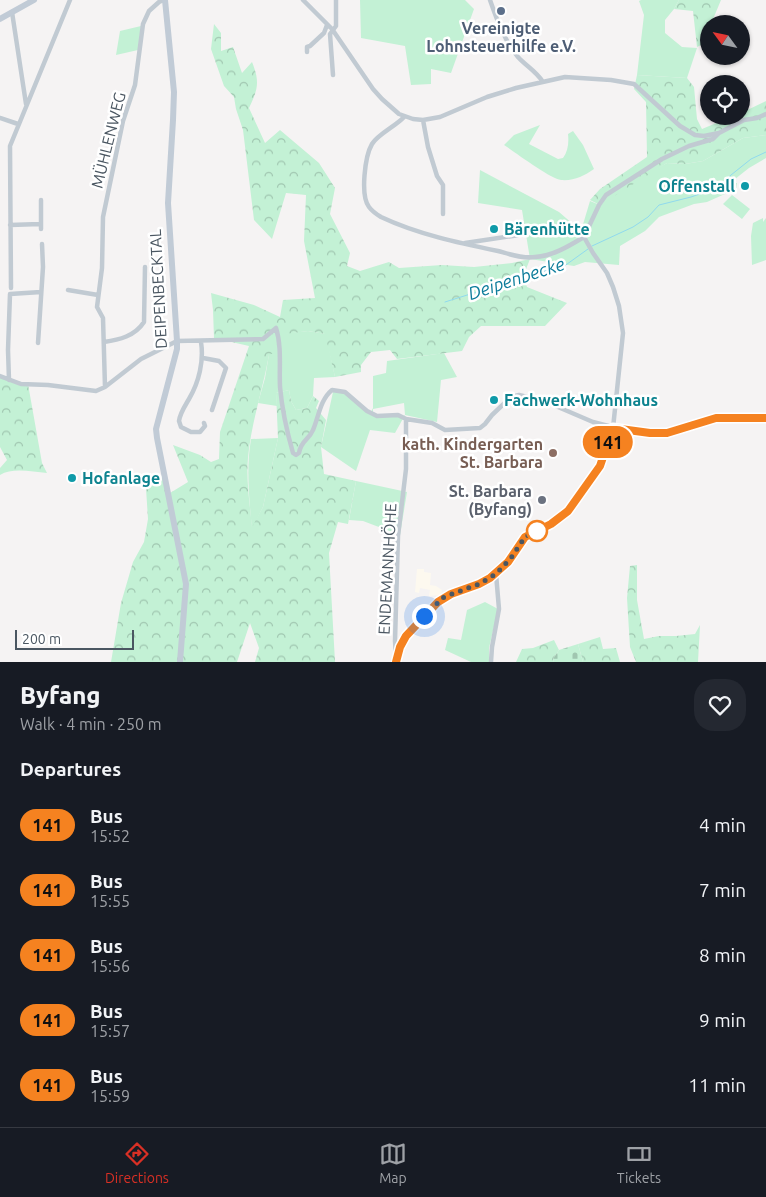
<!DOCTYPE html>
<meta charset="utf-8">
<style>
:root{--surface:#171b24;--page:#242831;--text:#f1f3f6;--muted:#9ea1a6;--line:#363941;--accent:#d93025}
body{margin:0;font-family:Ubuntu,sans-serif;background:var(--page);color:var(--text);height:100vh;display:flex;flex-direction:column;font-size:19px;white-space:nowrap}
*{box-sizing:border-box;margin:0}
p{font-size:16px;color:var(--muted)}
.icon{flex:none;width:28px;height:28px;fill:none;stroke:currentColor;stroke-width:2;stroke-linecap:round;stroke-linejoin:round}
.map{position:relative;height:662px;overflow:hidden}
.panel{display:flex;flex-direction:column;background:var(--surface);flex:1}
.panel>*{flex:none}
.badge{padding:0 10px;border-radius:16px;font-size:18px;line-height:32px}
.needle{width:32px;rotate:303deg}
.buttons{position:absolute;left:700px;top:15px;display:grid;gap:10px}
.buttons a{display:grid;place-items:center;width:50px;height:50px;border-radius:50%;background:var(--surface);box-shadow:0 1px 4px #0004;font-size:25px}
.scale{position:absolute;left:15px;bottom:12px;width:119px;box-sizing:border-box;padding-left:5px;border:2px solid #4a5661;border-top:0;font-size:14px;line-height:18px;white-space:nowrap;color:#4a5661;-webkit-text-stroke:4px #fff;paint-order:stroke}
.you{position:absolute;width:25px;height:25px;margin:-12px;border:4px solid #fff;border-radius:50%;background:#1a73e8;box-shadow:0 0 0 8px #1a73e833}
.map>.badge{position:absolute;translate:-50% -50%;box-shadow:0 0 0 2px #fff}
h2{padding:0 20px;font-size:19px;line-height:45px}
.round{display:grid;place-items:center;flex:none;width:52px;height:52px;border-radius:20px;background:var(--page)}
.overview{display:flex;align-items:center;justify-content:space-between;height:85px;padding:0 20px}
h1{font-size:24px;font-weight:800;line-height:38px}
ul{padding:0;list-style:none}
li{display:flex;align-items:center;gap:15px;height:65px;padding:0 20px}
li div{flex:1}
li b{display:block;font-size:19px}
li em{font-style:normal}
li .badge{min-width:55px;font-weight:700;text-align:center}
.menu{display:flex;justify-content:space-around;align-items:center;height:70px;border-top:1px solid var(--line);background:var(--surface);font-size:14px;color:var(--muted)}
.menu a{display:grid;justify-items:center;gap:2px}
.menu .selected{color:var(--accent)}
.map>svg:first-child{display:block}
.commercial{fill:#fdf9ef}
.grass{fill:#c3f1d5;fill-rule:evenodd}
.forest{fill:url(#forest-crowns)}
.cemetery{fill:url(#cemetery-stones)}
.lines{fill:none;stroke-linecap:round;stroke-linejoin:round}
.stream{stroke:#90daee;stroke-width:1}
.minor{stroke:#c1cad2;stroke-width:4.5}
.secondary{stroke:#c1cbd6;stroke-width:6}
.line-casing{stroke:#fff;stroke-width:11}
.line{stroke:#f58220;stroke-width:8}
.walk{stroke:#4a5661;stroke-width:5;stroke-dasharray:0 9}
.service-dot{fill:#5c6f8a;stroke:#fff;stroke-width:2}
.culture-dot{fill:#0f9aa8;stroke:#fff;stroke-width:2}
.education-dot{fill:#8d6e63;stroke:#fff;stroke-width:2}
.worship-dot{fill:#6b7280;stroke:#fff;stroke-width:2}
.stop-dot{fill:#fff;stroke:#f58220;stroke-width:2.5}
.labels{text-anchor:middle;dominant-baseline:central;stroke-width:5;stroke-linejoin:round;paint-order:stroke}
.service-label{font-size:16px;font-weight:bold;fill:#4e5e75;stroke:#fff}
.street-label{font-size:16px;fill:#4a5661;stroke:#fff}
.culture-label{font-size:16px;font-weight:bold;fill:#0d838f;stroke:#fff;text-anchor:start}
.education-label{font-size:16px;font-weight:bold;fill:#785e54;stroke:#fff;text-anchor:end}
.worship-label{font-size:16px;font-weight:bold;fill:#5b616d;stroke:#fff;text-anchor:end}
.water-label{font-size:18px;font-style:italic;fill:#0c7c9b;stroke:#fff}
</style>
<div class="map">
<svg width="766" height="662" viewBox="0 0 766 662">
<defs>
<pattern id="forest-crowns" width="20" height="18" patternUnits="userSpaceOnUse" patternTransform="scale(1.25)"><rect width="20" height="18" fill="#c3f1d5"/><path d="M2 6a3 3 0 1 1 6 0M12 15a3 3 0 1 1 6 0" fill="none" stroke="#a0c6b0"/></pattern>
<pattern id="cemetery-stones" width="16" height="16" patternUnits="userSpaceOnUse" patternTransform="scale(1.25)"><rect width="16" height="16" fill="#c3f1d5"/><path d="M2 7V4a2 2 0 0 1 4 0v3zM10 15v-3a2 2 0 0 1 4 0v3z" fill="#a0c6b0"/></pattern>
</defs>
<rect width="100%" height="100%" fill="#f5f3f3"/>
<path class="commercial" d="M417,569h7v3l7,1 -1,12 6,1 6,4 -1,5 -12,1 1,-6 -10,-2 -1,5 -4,-1z"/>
<path class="grass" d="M360,0h105l9,9 -23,64 -20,-4v15l-20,1 -6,-39 -44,-8z
M641,0h38l-5,9 -9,11v13l17,14 15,1 -10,30 -50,-3 7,-60 -5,-14z
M141,26l-3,24 -22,5 4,-24z
M540,125l-11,19 29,15 5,-1c5,-7 6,-15 5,-24l5,-3 10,14 11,24c-10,7 -20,12 -33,11 -10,-1 -45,-27 -57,-35l10,-10z
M766,135v23l-17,10 -19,15h7l-1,6 -29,13 -13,2 -35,13 -14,14 -25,15 -1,19 -34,-3 -11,4 -44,-7 -8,-49 -44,-7 2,-33 79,42 22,19 9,-30 10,4 25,-19 42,-23 18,1 18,-3 40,-23z
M732,195l18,14 -8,10 -19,-15z
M763,218v4l3,-4v42l-14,5 -1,-29 2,-13z
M308,331l18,3 9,43 -21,1 -1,18 -6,12 -11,2 -5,-9 -2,-11 -13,3 1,13 -19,-3 7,-25 4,-24 9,-20z
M444,353l13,24 -16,3 -4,42 -32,-7 -10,18 -25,-3 -14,41 -35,-24 12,-55h9l29,20 2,-4v-32l13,-3 1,-12zM404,403l1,12 -2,1 -26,-1 -4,-3v-3z
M278,438l-15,69 -11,22c-3,-31 -6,-60 -1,-90z
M356,481l51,11 -7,43 -37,-14 -14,-1z
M485,602l13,7 -9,39v14h-18l-26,-12 3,-12 13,2 6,-30z"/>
<path class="forest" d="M679,0h42l-10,24h-2v4l-8,17 -4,2 -4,-36 -19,-2z
M214,24l7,9v18l12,-4 9,26 10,-11c8,20 6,27 -3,46l16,35 15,-13 39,33 16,25 -5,26 20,39 -3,13 13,5 29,-9 10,6 43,-3 32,2 38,-4 18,-4 -7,18 4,10 40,16 -22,23h-64l-12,11 -7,14 -65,8 -7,-9 -19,2 -10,13v7l-26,5 -10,-43 -17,-3 -30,4 -2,17 -7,3c-6,34 -18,68 -21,103 -2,23 2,47 4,69l11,-20 15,-69 -2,-45 13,-3 2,11 5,9 11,-2 6,-12 6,5 -3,7 10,12 -5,27 3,27 32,7 -8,43 -10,-2 -9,31 6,109h-80l4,-14 -9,-25 -13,39h-126l10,-59 12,-41 11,-20 4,-23 -3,-46 19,4 24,120 -18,-104 18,-11 -15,-37 27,10 11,7 8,-3 1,-27 29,-86 -35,-8 -1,-28 -2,-17 43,12 26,12 3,-17 32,-2 -11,-57 2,-46 -20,-2 -14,46 -18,-19 -11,-90 -7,-21 -2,-12 -10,-11 -13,-37z
M637,75l50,3 7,9 3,32 5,10 31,-13h8v-3l25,-12v34l-23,3 -40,23 -18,3 -18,-1 -67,42 -10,-5 10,-11 47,-32 -1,-55 -12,-13z
M0,376l28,8 14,79 5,10c-15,-1 -34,-6 -47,2v-7l7,-8 -7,-13z
M637,565v35l7,39 15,-3h17l19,-2 5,-9 -2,37h-62l-6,-15 -3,-49 3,-32z
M600,637l3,12 13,-1 4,14h-37l-5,-18z
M554,640l5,10 -6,9 1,3h-38l6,-13 11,-1z"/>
<path class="cemetery" d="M578,644l5,18h-29l-1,-3 6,-9z"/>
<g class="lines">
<path class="stream" d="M592,246l41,-19 15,-10 11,-12 32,-8 26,-9 14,-13 20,-16 15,-7
M445,302l54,-17 19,-8 45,-10 25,-18"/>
<path class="minor" d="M303,0l29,29 41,60 9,10 17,15 14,5 10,1 17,-3 47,-20 29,-9 49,-11 46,3 23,4 46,42 15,9 9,1 15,-3 25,-13 13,-2 9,-4
M490,0c7,20 14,40 28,57 8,9 18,14 25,25
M12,12l14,92
M307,52v-5l3,-1 14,-13 3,-8
M333,75l-3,-41 6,-8v-26
M404,117c-8,9 -26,17 -32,27 -7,12 -12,51 -3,63 3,4 7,7 12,10 36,17 78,26 117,34 11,3 25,8 37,6 18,-1 34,-11 49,-20
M0,118l18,6
M423,120l5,27 9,29 6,9v29
M41,200v29
M10,225l30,-1
M584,237l15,-32 7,-10 56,-36 27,-13 24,-7 6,-6
M465,243l54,-8 3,-11
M11,288l-1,-142 60,-146
M68,290l30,5
M104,342c15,-2 31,-6 40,-20l1,-55
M201,342c3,19 -2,40 -12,57 -4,7 -9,14 -10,22l2,6 10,5h9l5,-6 -1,-3
M38,343l5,-76 -1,-23
M203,358l16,3 7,7 -14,42
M0,376l21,8 27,1 48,6 9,-4 36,-28 36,-18 86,-2 13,-11c6,19 3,40 4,59 2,22 7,45 13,66l3,2 3,-2c2,-13 10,-13 14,-23 6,-14 7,-30 19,-40l13,2 22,19 10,5 21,-1 8,4 26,4 13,7 35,-2 5,-4 7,-9 19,-18 8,-2 25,6 49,21 27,7 30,4h17l49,-15h50
M9,380l-1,-30 2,-56 31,-2
M105,387l-2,-69 -6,-11 5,-39 1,-51 20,-96 12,-36 8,-61 6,-13 10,-9 5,-2
M396,657l-1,-16 3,-105 8,-67v-50
M396,662l4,-15 6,-11 32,-34 13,-8 28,-10 17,-10 15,-16 14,-21 27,-13 16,-13 32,-45 13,-38 10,-95 -4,-27 -6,-19 -6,-14 -14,-20 -9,-16
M491,662l1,-15 7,-38 -3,-35"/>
<path class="secondary" d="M165,0l9,92 -1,28 -5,83 9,138v8l-21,80 1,9 29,146 -6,78
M0,19l34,-19"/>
</g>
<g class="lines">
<g class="line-casing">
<path id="line" d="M396,662l4,-15 6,-11 32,-34 13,-8 28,-10 11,-6 18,-16 17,-25 26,-13 17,-13 32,-45 13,-38 37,5h17l49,-15h50"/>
</g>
<use href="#line" class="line"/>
<path class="walk" d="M424,616l20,-19 35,-13 17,-10 15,-16 14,-21 12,-6"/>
</g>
<circle class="service-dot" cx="501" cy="11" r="5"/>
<g class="culture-dot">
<circle cx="745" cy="186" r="5"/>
<circle cx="494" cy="229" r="5"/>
<circle cx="494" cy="400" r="5"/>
<circle cx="72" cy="478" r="5"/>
</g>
<circle class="education-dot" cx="553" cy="453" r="5"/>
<circle class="worship-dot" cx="542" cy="500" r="5"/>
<circle class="stop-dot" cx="537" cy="531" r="10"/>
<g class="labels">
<g class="service-label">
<text x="501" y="28">Vereinigte<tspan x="501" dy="18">Lohnsteuerhilfe e.V.</tspan></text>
</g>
<g class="street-label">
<text transform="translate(108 140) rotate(-76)">MÜHLENWEG</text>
<text transform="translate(158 289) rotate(-93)">DEIPENBECKTAL</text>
<text transform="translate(387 569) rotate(-87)">ENDEMANNHÖHE</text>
</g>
<g class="culture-label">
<text x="735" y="186" text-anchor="end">Offenstall</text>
<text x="504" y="229">Bärenhütte</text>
<text x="504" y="400">Fachwerk-Wohnhaus</text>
<text x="82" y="478">Hofanlage</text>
</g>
<g class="education-label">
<text x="543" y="444">kath. Kindergarten<tspan x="543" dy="18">St. Barbara</tspan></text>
</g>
<g class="worship-label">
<text x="532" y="491">St. Barbara<tspan x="532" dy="18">(Byfang)</tspan></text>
</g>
<g class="water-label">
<text transform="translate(516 278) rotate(-18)">Deipenbecke</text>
</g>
</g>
</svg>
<div class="buttons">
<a><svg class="needle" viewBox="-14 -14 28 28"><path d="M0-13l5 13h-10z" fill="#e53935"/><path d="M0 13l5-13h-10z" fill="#9ea1a6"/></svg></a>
<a><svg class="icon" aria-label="locate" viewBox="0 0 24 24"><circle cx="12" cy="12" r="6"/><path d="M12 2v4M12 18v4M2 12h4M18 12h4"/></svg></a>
</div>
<div class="scale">200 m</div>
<div class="you" style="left:424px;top:616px"></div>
<b class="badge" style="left:608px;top:442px;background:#f58220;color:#111">141</b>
</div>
<section class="panel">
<div class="overview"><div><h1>Byfang</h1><p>Walk · 4 min · 250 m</p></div><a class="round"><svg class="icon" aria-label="heart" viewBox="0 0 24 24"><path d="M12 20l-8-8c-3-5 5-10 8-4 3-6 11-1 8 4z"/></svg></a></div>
<h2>Departures</h2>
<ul>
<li><span class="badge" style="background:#f58220;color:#111">141</span><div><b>Bus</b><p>15:52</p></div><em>4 min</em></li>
<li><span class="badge" style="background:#f58220;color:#111">141</span><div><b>Bus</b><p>15:55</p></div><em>7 min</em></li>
<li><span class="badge" style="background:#f58220;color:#111">141</span><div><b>Bus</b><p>15:56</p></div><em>8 min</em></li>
<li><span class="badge" style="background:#f58220;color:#111">141</span><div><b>Bus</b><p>15:57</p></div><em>9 min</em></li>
<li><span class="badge" style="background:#f58220;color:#111">141</span><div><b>Bus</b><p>15:59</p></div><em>11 min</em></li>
</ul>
</section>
<nav class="menu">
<a class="selected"><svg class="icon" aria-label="directions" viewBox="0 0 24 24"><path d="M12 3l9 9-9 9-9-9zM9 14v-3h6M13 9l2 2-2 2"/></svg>Directions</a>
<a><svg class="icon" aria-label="map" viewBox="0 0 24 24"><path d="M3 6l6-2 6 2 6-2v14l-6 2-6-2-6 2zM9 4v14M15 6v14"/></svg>Map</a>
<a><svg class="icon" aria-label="tickets" viewBox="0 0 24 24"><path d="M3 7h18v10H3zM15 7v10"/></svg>Tickets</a>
</nav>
